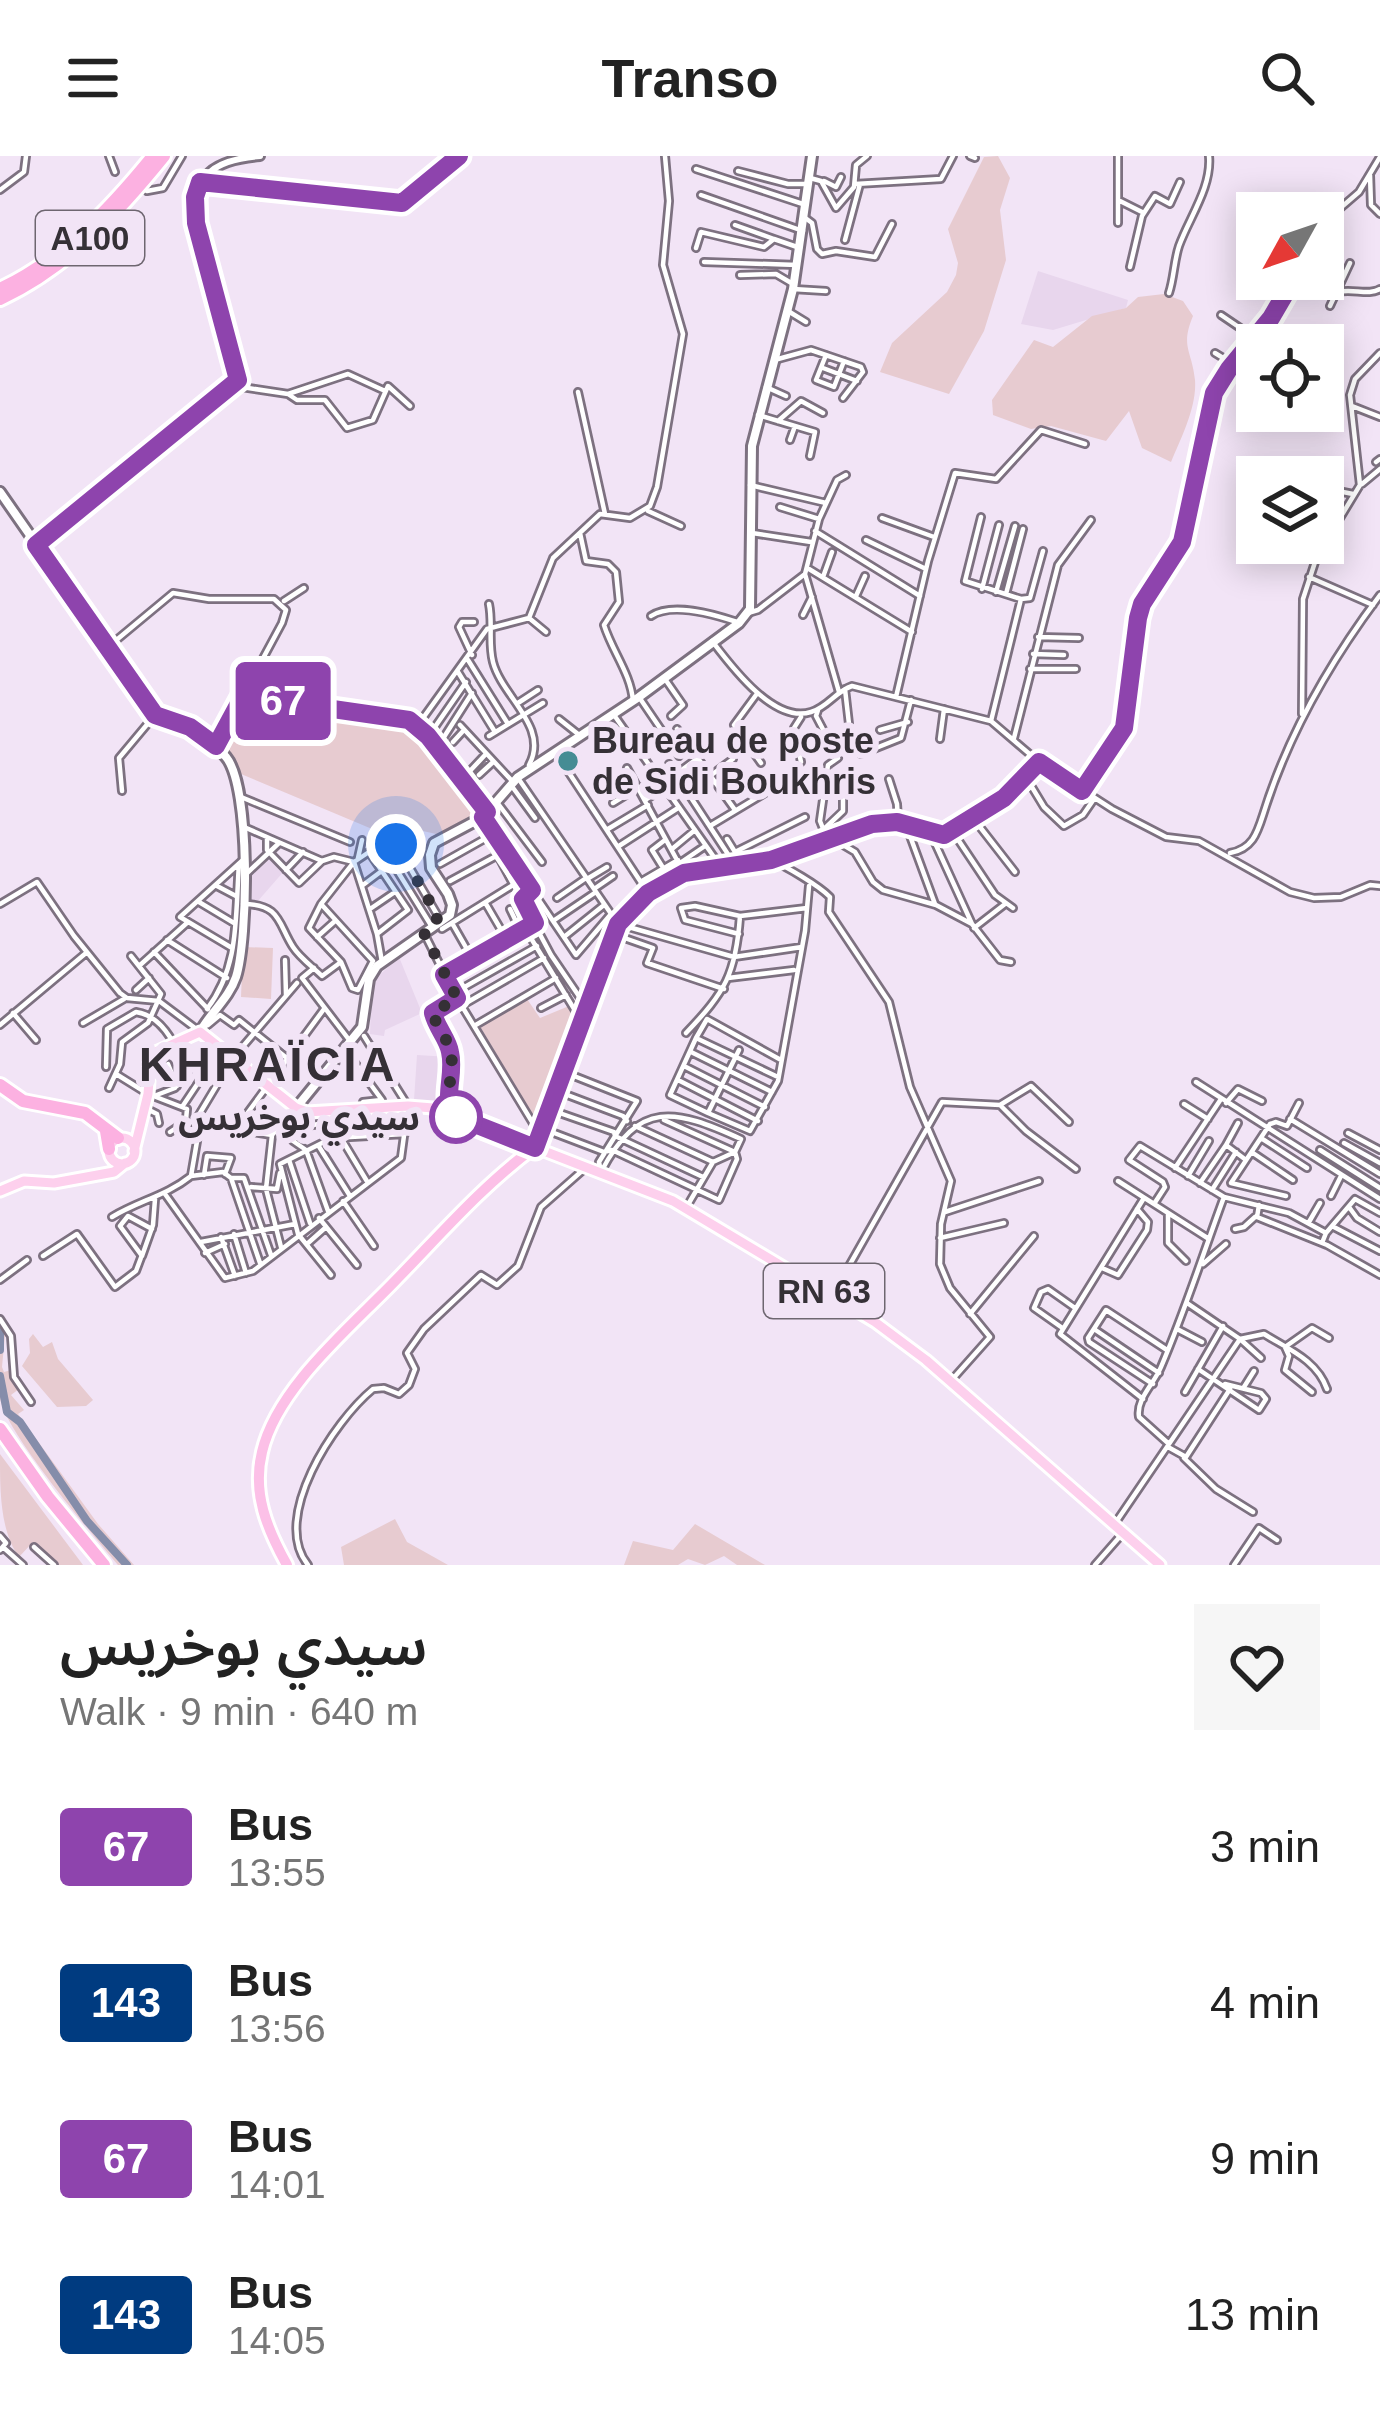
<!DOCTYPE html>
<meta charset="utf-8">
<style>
:root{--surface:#fff;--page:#f6f6f6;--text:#222;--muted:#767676}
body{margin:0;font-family:Helvetica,"Noto Sans Arabic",sans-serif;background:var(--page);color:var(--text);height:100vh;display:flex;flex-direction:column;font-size:45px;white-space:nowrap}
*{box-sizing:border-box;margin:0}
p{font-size:39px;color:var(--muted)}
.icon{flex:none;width:66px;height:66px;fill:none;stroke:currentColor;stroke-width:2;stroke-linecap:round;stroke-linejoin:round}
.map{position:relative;height:1409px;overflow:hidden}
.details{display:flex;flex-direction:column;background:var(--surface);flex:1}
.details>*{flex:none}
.badge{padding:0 24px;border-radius:9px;font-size:42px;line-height:78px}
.needle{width:78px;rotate:230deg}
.fabs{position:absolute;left:1236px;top:36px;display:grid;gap:24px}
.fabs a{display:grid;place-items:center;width:108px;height:108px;border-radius:0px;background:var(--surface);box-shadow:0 6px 30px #0003;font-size:60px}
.you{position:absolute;width:60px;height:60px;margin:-30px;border:9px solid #fff;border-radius:50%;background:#1a73e8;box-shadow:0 0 0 18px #1a73e833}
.map>.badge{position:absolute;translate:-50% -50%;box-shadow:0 0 0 6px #fff}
.round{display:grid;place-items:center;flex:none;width:126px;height:126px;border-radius:0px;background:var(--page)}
.summary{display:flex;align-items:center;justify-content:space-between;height:204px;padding:0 60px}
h1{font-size:57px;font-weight:600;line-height:90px}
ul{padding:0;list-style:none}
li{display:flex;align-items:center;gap:36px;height:156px;padding:0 60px}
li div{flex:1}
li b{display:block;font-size:45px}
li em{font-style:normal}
li .badge{min-width:132px;font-weight:700;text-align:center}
header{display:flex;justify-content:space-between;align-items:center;height:156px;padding:0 60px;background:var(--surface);font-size:54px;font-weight:600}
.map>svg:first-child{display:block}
.built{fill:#e8d6ed}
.green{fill:#e7cbd0}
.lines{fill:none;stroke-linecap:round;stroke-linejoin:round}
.river{stroke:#858daa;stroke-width:8}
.minor-casing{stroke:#7d7180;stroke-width:10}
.tertiary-casing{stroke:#7d7180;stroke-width:12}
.secondary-casing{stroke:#7d7180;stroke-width:14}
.primary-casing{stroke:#fff;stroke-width:15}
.trunk-casing{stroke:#fff;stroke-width:16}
.motorway-casing{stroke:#fff;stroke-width:18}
.minor{stroke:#fff;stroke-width:4.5}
.tertiary{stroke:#fff;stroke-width:6}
.secondary{stroke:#fff;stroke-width:8}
.primary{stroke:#fdd0ed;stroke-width:9}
.trunk{stroke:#fcc0e7;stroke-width:10}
.motorway{stroke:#fcb1e1;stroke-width:12}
.line-casing{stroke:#fff;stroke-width:27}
.line{stroke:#8e44ad;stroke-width:18}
.walk{stroke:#353036;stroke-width:12;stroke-dasharray:0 21.6}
.poi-dot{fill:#458c94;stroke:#f2e4f6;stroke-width:4.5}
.stop-dot{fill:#fff;stroke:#8e44ad;stroke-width:6}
.labels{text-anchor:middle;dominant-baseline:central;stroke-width:12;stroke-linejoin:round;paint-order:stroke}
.shield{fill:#f2e4f6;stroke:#6e6670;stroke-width:3}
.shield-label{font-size:33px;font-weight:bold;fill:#353036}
.poi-label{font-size:36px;font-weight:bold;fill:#353036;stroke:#f2e4f6;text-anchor:start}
.stop-label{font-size:36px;font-weight:bold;fill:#353036;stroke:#f2e4f6;text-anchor:end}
.district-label{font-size:48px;font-weight:bold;letter-spacing:3px;fill:#353036;stroke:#f2e4f6}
</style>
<header><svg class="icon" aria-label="menu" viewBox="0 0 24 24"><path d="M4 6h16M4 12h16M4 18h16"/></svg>Transo<svg class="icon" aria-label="search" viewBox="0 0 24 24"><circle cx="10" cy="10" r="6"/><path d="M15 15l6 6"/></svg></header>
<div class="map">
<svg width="1380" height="1409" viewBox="0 0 1380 1409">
<rect width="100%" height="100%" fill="#f2e4f6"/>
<path class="built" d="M1038,115l90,29 -2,8 -73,22 -32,-6z
M268,698l17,16 -28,32 -11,-1 1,-26z
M399,801l23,56 -37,17 -1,6 -14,-2 2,-52z
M417,899l33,2 -3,46 -33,-3z"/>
<path class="green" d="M998,0l12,22 -10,32 6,50 -22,71 -35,63 -69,-22 12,-29 55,-51 9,-17 2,-12 -10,-34 36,-72z
M1164,138l19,7 10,15c-13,31 -1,34 2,64 2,27 -14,58 -24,82l-29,-14 -13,-37 -23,30 -55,-15 -20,3 -38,-14 -1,-15 42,-60 19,7 39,-31 34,-8 12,-11z
M244,542l165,16 78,99 -42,23 -40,-9 -21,7 -143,-60 -19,-36z
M243,791l30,1 -2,51 -30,-2z
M525,840l15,22 29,-12 9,21 -39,99 -61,-103z
M0,1168l5,11 -3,32 2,5 7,-2 8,19 -8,6 13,15 -6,4 80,110 36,41h-16c-26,-31 -112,-132 -118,-167 0,-23 0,-50 0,-74z
M33,1178l10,13 9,-5 6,17 35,41 -7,6 -29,1 -35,-41 8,-13 -1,-14z
M0,1298l83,111h-24l-26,-23 -14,15c-19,-26 -19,-66 -19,-103z
M395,1363l12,23 41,23h-104l-3,-18z
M695,1368l70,41h-28l-13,-9 -19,9 -17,-6 -10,6h-54l9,-24 40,9z"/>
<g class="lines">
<path class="river" d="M0,1172v22
M0,1220l7,36 13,10 67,99 40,44"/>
<g class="minor-casing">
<path id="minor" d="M109,0l6,16
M970,0l5,2
M696,13l110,36
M738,15l50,13h21
M1370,19l1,30 9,9
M810,22l11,3 15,27 18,-21 2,-22 11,-9
M824,25l12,6 5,-10
M201,26l201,21 57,-47
M855,28l86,-5 12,-23
M0,34l24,-18 2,-16
M147,35l16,-3 19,-32
M701,39l102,36
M1118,44l26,13
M804,61l8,6 5,26 5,5 14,-3 39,6 17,-33
M1118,67v-67
M1323,67l36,-31 21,-35
M735,69l39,14
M845,84l15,-56
M696,92l5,-16 63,15 10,-8 26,9
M1241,93l16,10
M704,106l93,3
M1130,111l12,-51 13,-20 15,8 10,-22
M740,119l36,-1 17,10
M793,133l33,2
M1338,136c14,-4 31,4 42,-3
M1169,137c5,-15 5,-32 10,-47 10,-28 33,-59 30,-90
M1330,150l20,-43
M788,155l18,11
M1221,159l34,23
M1215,197l18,11
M826,199l-10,25 18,7 10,-26
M778,203l33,-9 50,17 2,5 -20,26
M823,212l34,13
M235,230l53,8 60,-20 35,16
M766,231l20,9
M578,236l27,122
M288,238l9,6h28l22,28 26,-8 15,-34 22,20
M1352,250l28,11
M758,259l57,17 -5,24
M778,265l23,-20 22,12
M790,284l5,-14
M1376,306l4,-3
M1362,328l18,-15
M750,329l76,18
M1323,332l30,6
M780,351l39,12
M648,355l33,15
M981,361l-16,64 56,18 -30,122
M882,362l52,19
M815,375l105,65
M580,377l6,28 22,3 8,8 3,30 -15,23c8,26 27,49 29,76
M752,377l59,9
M866,384l60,29
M1277,387l40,13
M809,413l103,63
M805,418l34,118
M823,421l9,-25
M1309,421l64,28
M982,433l17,-64
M996,436l19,-66
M1006,438l17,-65
M856,440l9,-20
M1021,443l9,-1 13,-47
M284,445l20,-13
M489,448c4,19 -1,39 4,58 9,35 57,65 36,103
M748,457l10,-3 47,-36 14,-55 18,-39 9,-5
M803,459l9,-18
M651,460c21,-14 62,-2 86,6
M529,462l17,14
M1038,481l41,1
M712,485c19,25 62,83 99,71 17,-5 25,-21 41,-26l139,35 48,41 73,47 54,28 33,4 91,51 24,6 27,-1 29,-12 10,1
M108,491l65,-54 36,6h65l12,11 -4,13 -65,121
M1033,498l31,1
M472,499l-13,-28 3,-5h12
M468,504l40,64
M1030,513h46
M458,516l37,60
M665,523l18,26 -12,11
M845,533l4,35
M756,539l-22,30 27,38
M243,540l166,24 19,17 58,75
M639,541l40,59
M896,541l32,-136 27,-88 41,6 45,-49 44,14
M518,547l20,-13
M818,554l-2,6 22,42 -10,7 -8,56 8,20
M1302,558l1,-115 14,-43 43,-71 -10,-90 5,-16 25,-26
M614,559l107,152
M559,563l19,15
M418,569l69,-96 42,-11 24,-60 47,-44 30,4 20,-12 7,-19 26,-153 -20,-69 6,-64 -4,-45
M460,569l53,57
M677,573l58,81
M880,574l28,-8
M489,580l54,-33
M428,581l38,-55
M1014,582l44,-173 33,-45
M940,583l4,-30
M453,586l11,-12
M437,592l35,-55
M693,596l16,-12
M556,597l92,140
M861,598l40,-16 10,-38
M801,606l-7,-34 7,-11
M669,608l66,101
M627,612l57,105
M683,613l15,-11
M469,616l16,-17
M1024,618l20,33 20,19 19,-11 11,-16
M479,619l13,-12
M710,620l23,-17
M518,622l100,146 116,33 68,-10
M889,623l8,25 1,16
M715,627l21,-14 21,28
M511,629l24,33
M122,635l-3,-33 36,-43
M598,635l30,-20
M1082,635l42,-63 14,-110 4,-14 40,-62 32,-149 15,-24 42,-51 23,-39
M241,641l109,45
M645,644l19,-12
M496,645l46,61
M613,647l26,-16
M973,662l42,54
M485,664l40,60
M906,669l29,79
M710,670l55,-33
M244,671l78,34 12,-4 20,5 -33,42 52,57 -15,29 -6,-2 -11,-26 -32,-34 12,-24
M608,673l40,-24
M823,674l20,-19v-14l10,-15
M953,676l42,63 18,13
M267,683v11l32,33 23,-22
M727,683l16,26
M833,683l22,13 18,30 10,8 53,15 36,19 -42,-92
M665,684l-13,10 18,29
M396,688l42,72 -2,6
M619,690l59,-38
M672,693l23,-19
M385,695l47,76
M735,696l70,-35
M1230,697c22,-4 27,-19 33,-38 25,-81 66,-152 117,-220
M376,699l37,-19
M358,702l4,-18
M771,704c16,7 47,25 59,37l-1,15 60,90 21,85 41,94 -10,43 -1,40 10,24 40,49 -40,45
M680,707l25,-17
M440,708l48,-27 63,118 36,53
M286,714l17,-18
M244,720l35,-33
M587,723l20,-12
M450,725l48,-26
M642,725l36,-21
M363,729l20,-15
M217,730l19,10
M594,733l19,-13
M525,742l7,-8 44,65 35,-41
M557,742l29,-20
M199,746l35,21
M0,748l37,-22 37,54 46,57 7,5 32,3 40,30
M243,748c38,0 35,20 50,43 7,11 20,20 29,29l19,-14
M486,748l21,36
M370,753l25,-17
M510,753l11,23
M553,765l43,-29
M452,767l20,35
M972,768l28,36 11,2
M974,772l31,-24
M442,773l76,-47 7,-1 7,9
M526,774l56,92
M424,777l30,60 86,142
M377,778l31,-24 -39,-58 -15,10 23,72 5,28
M739,778l-54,-14 -4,-12 14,-2 45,10
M616,779l37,13 -6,15 77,26
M317,781l18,-16
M564,781l40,-32
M167,784l60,38
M232,792l-52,-31 64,-58
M154,796l54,57
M285,804l1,35
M139,810l49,-44
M314,812l-12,10 48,63
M446,818l89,-51
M728,822l66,-8
M136,834l13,-12
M454,837l83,-47
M461,850l83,-48
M541,852l25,-13
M207,853c33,-43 28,-92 32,-145
M13,857l23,27
M83,867l41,-24
M0,869l86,-72
M208,869l12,-10 14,10 5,-5 49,39
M474,870l82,-48
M686,877c39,-41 50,-59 54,-117l67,-8
M696,882l11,-19 74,41
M739,894l-31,63 42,18 28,-50 27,-150 4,-45
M691,896l81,40
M355,907l27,37 -19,2 -2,6
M168,908l9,22
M684,910l81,41
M106,911l1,-38 29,-17c28,4 40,35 52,59l-13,17 -21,8
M564,916l73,29 -38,61 2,10
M116,918l29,18
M678,924l80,41
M1196,926l184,117
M109,932l11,-24 2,-22 26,-19 13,-29 -30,-38
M557,935l66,25 4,5
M156,941l31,12 -1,11 8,3
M1226,947l12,-14 24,12
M1184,948l24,15
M1000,949l26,26 50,38
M182,951l30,-45
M145,952l12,6 2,9
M450,954v-60l-14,-22 -3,-15 24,-15
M551,954l63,22 1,4 88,41
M708,957l-38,-18 26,-57 82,39
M1290,963l90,55
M664,964l71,32
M194,967l39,-65 64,-75
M200,968l72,11 23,-26
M338,970l68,-3
M635,970l78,36
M541,972l63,24 8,-2 107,50 18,-41 -2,-7 6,-13c-66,-30 -102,-40 -140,33
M235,974l89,-121
M170,976l15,-10
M1348,977l32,17
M272,979l-6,54 15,58
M341,982l27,45
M1261,982l46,30
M1344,987l36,20
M318,989l32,51
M1226,989l12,-22
M535,991l83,-223 22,-24 44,-27 87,-13 101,-36 25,-2 47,12c38,-11 64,-47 94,-72
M1320,994l60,38
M1253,997l40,27
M289,1004l21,63
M1175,1012l46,-69
M204,1019l3,-19 24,2 -6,16
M191,1020l32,-4 8,6h13l27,77
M1188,1020l21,-35
M231,1022l29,85
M1118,1025l91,58
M1200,1027l26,-38 20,15
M251,1031l26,2 3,-16
M1212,1034l24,-38
M165,1038l60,84 28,-7 148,-113 7,-52 -44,-70
M1286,1040l-55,-13 39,-59 6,-2 11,4 12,-23
M1331,1040l10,-20
M343,1045l31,45
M1154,1048l11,-17 -2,-5 -34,-22 11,-14 84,51
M1259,1049l-2,12 70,28 53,30
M1349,1051l8,11 23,14
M686,1052l27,-46 22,-10
M328,1055l-22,-61 -13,-9 14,-15 35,-6
M945,1056l94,-31
M1168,1057v30l18,18
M112,1061c26,-16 54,-21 79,-41l9,-52
M319,1062l38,47
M1309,1066l11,-19
M1332,1070l48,25
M1235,1073l9,-2 11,-10
M234,1078l12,39
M221,1081l14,39
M940,1082l64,-15
M201,1086l94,-18
M1322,1087l4,-10 29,-34 25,14
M307,1088l18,-16
M205,1097l20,-9
M43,1100l34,-22 38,53 21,-16 6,-16
M142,1100l-22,-30 8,-10 24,13
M142,1100l11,-31 2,-26
M1203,1108l23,-20
M1102,1112l16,7 29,-45 1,-8 -11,-13
M331,1119l-33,-41 -18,-70 52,-26 73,-4
M0,1124l27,-20
M832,1140l110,-194 58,3 31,-19 38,36
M970,1158l64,-78
M0,1163l11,17 3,41 17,25
M1061,1171l-27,-19 7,-16 7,-3 27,19
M1094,1173l65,44
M1177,1173l25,13
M1240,1183l24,-5c24,15 53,26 63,55
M1240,1183l21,19
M1198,1213l61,41 7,-11 -5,-6 -36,-9
M1153,1228l-64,-42 -1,-4 18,-28 61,40
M1244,1231l10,-16
M1185,1236l38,-66
M1312,1236l-27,-22 4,-14 -4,-9 27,-19 17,10
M1143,1243l-83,-65 84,-136
M1169,1288l71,-105 -53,-36
M1168,1291l18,10 44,-68
M1184,1302l32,31 37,23
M1114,1369l55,-81 -30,-27c-3,-18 15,-33 22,-50 24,-56 42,-113 63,-170l65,16 37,20
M0,1380l6,7 -6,7
M34,1391l20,18
M4,1392l19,17
M308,1409c-38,-47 26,-144 65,-176l11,-1 15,6 10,-9 6,-16 -8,-16 17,-24 57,-54 16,10 21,-19 23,-59 42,-37
M1095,1409l28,-32
M1234,1409l25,-37 18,12"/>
</g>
<g class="tertiary-casing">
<path id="tertiary" d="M36,389l203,-165 -43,-157c-3,-49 17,-63 64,-67"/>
</g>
<g class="secondary-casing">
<path id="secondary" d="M0,336l155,223c28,15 49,15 71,42 25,30 22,182 10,220 -7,21 -26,36 -36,55
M296,952l66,-81 7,-48 8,-13 73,-51 2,-10 -4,-11 -17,-26 -1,-13 4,-12 49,-26 35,-40 121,-80 100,-74 11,-14 2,-163 41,-157 19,-133"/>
</g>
<g class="primary-casing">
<path id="primary" d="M109 995a13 13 0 1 1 26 0a13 13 0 1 1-26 0Z
M134,995l14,-57 3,-40 49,-22 96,76 11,4 101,-6 25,2 240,93 202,121 51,38 234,205
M0,1035l24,-10 30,2 60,-11 11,-9"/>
</g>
<g class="trunk-casing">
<path id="trunk" d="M287,1409c-20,-36 -35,-72 -25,-113 15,-65 90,-126 134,-172 45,-46 87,-95 139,-133"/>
</g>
<g class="motorway-casing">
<path id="motorway" d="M0,133c62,-29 110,-80 153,-133
M0,143c67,-31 118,-86 164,-143
M0,929l23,16 62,12 33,25
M106,975l3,18
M0,1273l48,68 56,68"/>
</g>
<use href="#minor" class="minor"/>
<use href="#tertiary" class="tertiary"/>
<use href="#secondary" class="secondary"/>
<use href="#primary" class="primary"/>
<use href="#trunk" class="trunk"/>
<use href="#motorway" class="motorway"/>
</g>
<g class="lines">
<g class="line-casing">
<path id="line" d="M459,0l-57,47 -202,-21 -5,15 1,26 42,157 -202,165 119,170 35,12 26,19 27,-50 166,24 19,16 59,76 -4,5 49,73 -9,9 12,24 -91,52 13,23 -24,15c3,14 15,26 17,39 5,21 -6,42 2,63l83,33 83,-224 30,-31 36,-20 87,-13 101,-36 25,-2 47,13 60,-37 35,-36 43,29 42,-63 14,-110 4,-14 40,-62 32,-149 15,-24 42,-51 21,-36 -4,-3"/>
</g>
<use href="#line" class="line"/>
<path class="walk" d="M396,688l42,72 -5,12 -9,5 33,65 -24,15c3,14 14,24 17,37 7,23 -10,47 6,67"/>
</g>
<circle class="poi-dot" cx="568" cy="605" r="12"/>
<circle class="stop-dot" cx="456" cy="961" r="24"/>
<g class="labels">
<g class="shield">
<rect x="36" y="55" width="108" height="54" rx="9"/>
<rect x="764" y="1108" width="120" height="54" rx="9"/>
</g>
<g class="shield-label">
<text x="90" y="82">A100</text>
<text x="824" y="1135">RN 63</text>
</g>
<g class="poi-label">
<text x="592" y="584">Bureau de poste<tspan x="592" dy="41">de Sidi Boukhris</tspan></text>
</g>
<g class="stop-label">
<text x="420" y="961">سيدي بوخريس</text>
</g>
<g class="district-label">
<text x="268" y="908">KHRAÏCIA</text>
</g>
</g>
</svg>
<div class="fabs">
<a><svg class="needle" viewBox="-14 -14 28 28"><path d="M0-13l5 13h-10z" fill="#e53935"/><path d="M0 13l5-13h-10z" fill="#767676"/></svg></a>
<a><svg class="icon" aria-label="locate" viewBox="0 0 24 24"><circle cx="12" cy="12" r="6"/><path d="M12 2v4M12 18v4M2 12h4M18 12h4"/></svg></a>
<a><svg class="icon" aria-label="layers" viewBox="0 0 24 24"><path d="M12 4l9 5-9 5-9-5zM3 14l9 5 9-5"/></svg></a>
</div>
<div class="you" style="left:396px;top:688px"></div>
<b class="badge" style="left:283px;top:545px;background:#8e44ad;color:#fff">67</b>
</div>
<section class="details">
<div class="summary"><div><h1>سيدي بوخريس</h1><p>Walk · 9 min · 640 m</p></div><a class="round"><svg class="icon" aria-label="heart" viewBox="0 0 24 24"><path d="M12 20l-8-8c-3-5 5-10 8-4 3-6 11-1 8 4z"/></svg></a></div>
<ul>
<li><span class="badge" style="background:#8e44ad;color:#fff">67</span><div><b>Bus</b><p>13:55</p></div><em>3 min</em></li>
<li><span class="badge" style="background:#003b80;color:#fff">143</span><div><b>Bus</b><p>13:56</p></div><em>4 min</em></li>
<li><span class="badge" style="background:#8e44ad;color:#fff">67</span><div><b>Bus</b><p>14:01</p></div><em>9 min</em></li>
<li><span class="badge" style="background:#003b80;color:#fff">143</span><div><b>Bus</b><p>14:05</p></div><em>13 min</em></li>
</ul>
</section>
